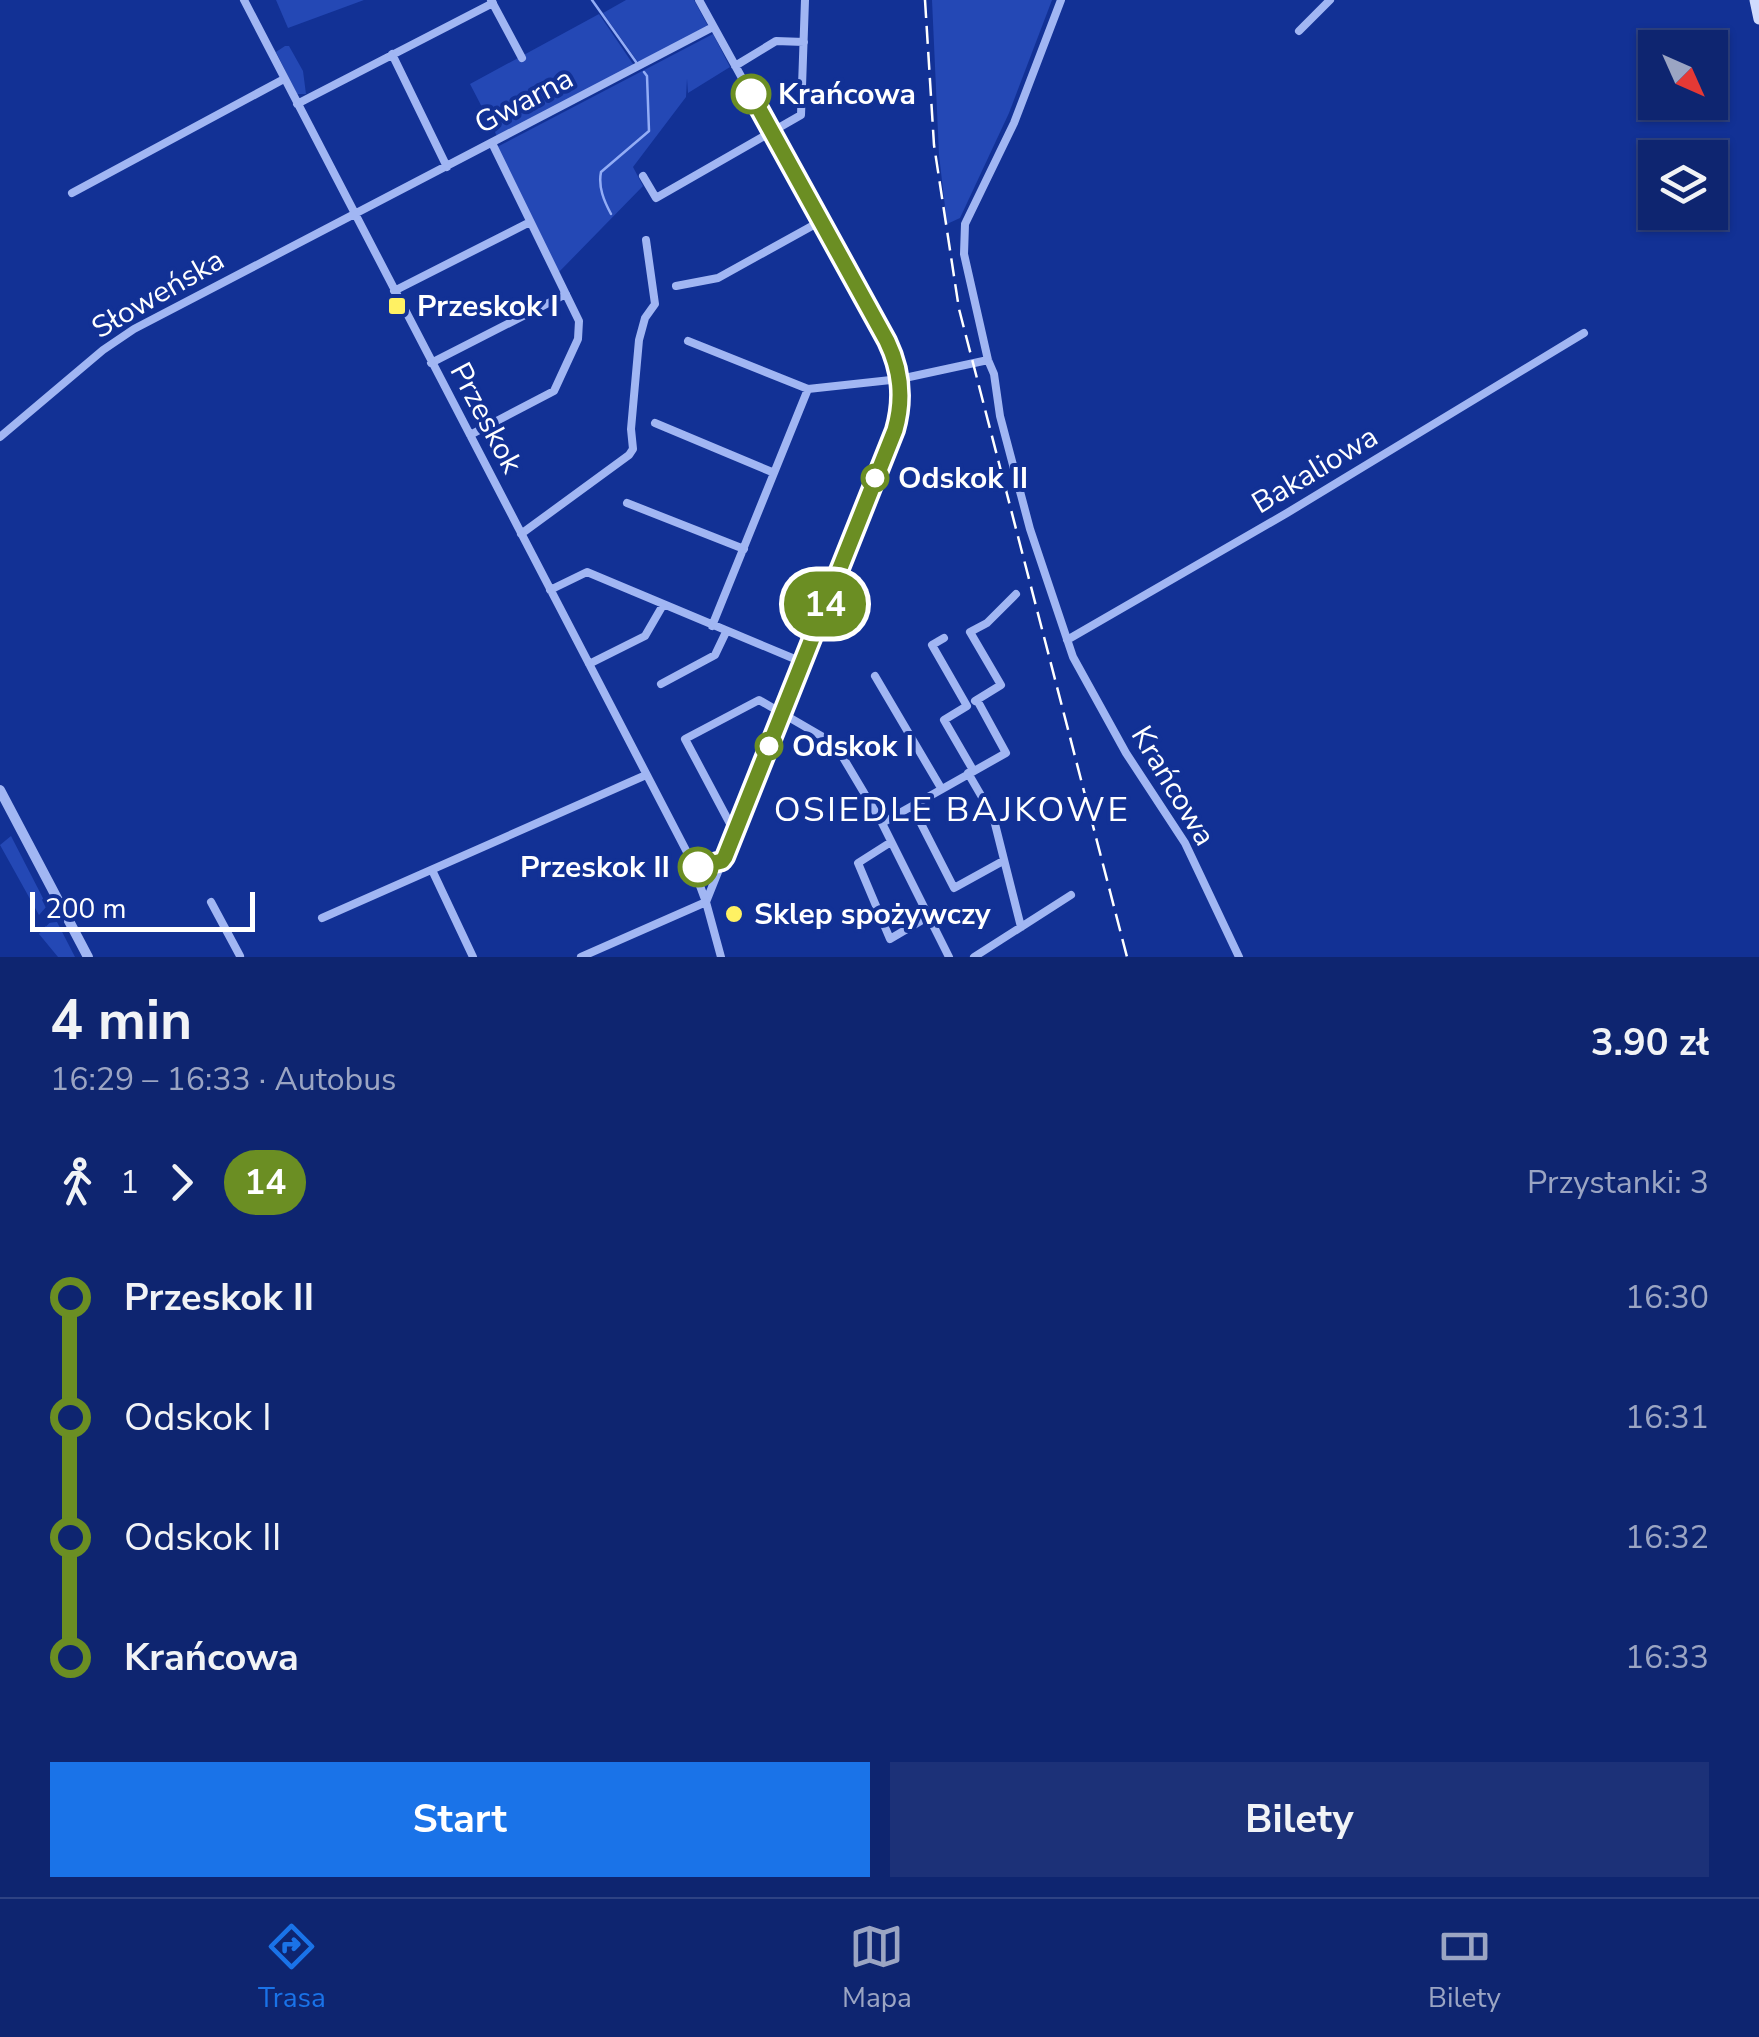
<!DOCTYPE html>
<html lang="pl">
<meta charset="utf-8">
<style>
:root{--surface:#0e2570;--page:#1c3178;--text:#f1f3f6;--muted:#9ba5c3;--line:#2e4283;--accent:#1a73e8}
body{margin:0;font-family:"Nunito Sans",sans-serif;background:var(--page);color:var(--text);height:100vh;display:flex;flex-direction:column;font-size:38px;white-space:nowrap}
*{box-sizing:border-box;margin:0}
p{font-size:32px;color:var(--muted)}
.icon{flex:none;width:55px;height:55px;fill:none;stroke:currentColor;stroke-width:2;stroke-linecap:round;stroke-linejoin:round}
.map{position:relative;height:957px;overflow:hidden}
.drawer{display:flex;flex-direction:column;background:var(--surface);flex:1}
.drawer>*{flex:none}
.badge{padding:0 20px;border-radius:32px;font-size:35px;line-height:65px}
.needle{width:65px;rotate:135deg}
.tools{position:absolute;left:1638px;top:30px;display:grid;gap:20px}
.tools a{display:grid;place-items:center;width:90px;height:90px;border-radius:0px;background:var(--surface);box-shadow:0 2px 8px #0004,0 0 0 2px var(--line);font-size:50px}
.scale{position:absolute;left:30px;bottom:25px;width:225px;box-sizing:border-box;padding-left:10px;border:5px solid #fff;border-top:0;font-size:28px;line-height:35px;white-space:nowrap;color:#fff;-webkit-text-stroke:8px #123195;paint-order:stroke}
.map>.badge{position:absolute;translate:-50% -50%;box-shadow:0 0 0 5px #fff}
.legs{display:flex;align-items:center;gap:15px;height:110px;padding:0 50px;font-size:32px}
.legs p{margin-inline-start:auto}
.overview{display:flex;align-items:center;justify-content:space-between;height:170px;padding:0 50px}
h1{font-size:55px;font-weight:700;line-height:75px}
.primary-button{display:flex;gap:20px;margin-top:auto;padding:20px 50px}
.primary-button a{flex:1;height:115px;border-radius:0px;background:var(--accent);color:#fff;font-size:40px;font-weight:700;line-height:115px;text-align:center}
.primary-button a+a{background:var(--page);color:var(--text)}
ul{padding:0 50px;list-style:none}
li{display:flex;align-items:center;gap:35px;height:120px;font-size:38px}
li i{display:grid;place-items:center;width:15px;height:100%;margin:0 12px;background:currentColor}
li i::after{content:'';width:25px;height:25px;margin:-12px;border:8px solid;border-radius:50%;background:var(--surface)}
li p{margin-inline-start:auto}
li:first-child i{background:linear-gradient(#0000 50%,currentColor 0)}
li:last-child i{background:linear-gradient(currentColor 50%,#0000 0)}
.menu{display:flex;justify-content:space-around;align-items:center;height:140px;border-top:2px solid var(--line);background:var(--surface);font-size:28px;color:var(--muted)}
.menu a{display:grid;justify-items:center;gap:5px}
.menu .selected{color:var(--accent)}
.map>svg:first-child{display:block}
.green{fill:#2448b5}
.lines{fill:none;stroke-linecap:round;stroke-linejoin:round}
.stream{stroke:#93adf6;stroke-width:2.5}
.minor{stroke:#a1b6f3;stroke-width:8}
.tertiary{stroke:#a1b6f3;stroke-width:10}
.secondary{stroke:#d0dbfd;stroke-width:11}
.rail{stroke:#fff;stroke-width:2.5;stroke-dasharray:18 8;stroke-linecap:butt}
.line-1-casing{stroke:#fff;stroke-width:22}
.line-1{stroke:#6b8e23;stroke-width:15}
.stop-1-dot{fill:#fff;stroke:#6b8e23;stroke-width:5}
.poi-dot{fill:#fff163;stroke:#123195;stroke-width:4}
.labels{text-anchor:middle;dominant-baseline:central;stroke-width:8;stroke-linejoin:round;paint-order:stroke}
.stop-label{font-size:30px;font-weight:bold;fill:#fff;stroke:#123195;text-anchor:start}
.street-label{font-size:30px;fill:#fff;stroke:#123195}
.poi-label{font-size:30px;font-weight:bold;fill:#fff;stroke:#123195;text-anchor:start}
.quarter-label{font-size:35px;letter-spacing:2.5px;fill:#fff;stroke:#123195}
</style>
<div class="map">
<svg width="1759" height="957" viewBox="0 0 1759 957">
<rect width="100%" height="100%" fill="#123195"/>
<path class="green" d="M276,0h88l-76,28z
M626,0h68l15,28 -69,37 -37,-52z
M932,0h120l-43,113 -49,105 -13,6 -8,-69z
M599,14l36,53 -137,71 -28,-54z
M713,34l17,33 -42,26 -1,-14 -1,18 -53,70 10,19 -84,86 -62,-125z
M285,46h4l14,25 3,23h-9l-21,-42z
M11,836l36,70 -8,9 -39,-70z
M57,922l18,35h-17l-19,-23 9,-11z"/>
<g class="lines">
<path class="stream" d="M592,0l44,62
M611,214c-7,-13 -13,-27 -10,-42l48,-41 -2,-55 -3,-4"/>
<path class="minor" d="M244,0l445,856 17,46 15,55
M491,0l31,58
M699,0l188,341c14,29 17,58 8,89l-189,472
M1061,0l-47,123 -49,101 -1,30 24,106 6,14 6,42 30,113 43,128 53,96 59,90 54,114
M1299,31l31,-31
M392,54l55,113
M735,66l41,-25 28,1
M297,104l196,-101
M643,176l13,22 145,-83 4,-115
M72,193l212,-114
M676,286l42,-8 103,-57
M394,291l136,-69
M688,341l120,48 92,-10 88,-19
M431,363l135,-69
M655,423l117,49
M470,435l84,-44 24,-52 1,-18 -87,-178
M0,437l103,-87 31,-21 579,-302
M627,503l117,46
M521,534l108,-79 4,-6 -2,-20 8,-89 6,-22 10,-14 -9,-64
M550,590l37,-18 215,90
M712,626l96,-237
M944,638l-12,7 35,61 -23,14 29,50
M1067,640l220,-127 297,-180
M589,664l56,-28 18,-31
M875,676l66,112
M661,684l54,-29 11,-23
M975,701l26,-16 -31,-53 17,-9 29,-29
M968,773l25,43 28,111
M912,806l42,82 49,-27
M882,823l124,-70 -29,-53
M735,833l-50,-94 74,-39 76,44 47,79 67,134
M891,842l-33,21 32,76 39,-23
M432,870l41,87
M696,874l6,-9 21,-4
M211,902l29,54
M322,918l324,-143
M581,957l125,-55
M974,957l97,-62"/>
<path class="tertiary" d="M0,790l88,167"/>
<path class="secondary" d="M1755,0l4,19"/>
<path class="rail" d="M925,0l9,145 25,164 168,648"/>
</g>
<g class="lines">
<g class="line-1-casing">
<path id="line-1" d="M698,867l24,-6 3,-4 170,-427c9,-32 6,-60 -8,-89l-136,-247"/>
</g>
<use href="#line-1" class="line-1"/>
</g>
<g class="stop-1-dot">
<circle cx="751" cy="94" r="18"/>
<circle cx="875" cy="478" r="12"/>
<circle cx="769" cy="746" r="12"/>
<circle cx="698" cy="867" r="18"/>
</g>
<g class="poi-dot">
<rect x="387" y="296" width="20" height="20" rx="5"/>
<circle cx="734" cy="914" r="10"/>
</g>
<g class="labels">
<g class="stop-label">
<text x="778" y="94">Krańcowa</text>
<text x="898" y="478">Odskok II</text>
<text x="792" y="746">Odskok I</text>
<text x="670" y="867" text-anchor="end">Przeskok II</text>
</g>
<g class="street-label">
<text transform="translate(524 101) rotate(-28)">Gwarna</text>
<text transform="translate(158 294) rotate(-30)">Słoweńska</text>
<text transform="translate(486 418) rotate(62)">Przeskok</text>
<text transform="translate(1315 470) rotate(-31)">Bakaliowa</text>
<text transform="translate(1173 786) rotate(59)">Krańcowa</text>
</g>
<g class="poi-label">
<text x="417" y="306">Przeskok I</text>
<text x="754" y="914">Sklep spożywczy</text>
</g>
<g class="quarter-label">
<text x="952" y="809">OSIEDLE BAJKOWE</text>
</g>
</g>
</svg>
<div class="tools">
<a><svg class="needle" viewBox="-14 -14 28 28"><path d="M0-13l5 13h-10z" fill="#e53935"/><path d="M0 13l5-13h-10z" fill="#9ba5c3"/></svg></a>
<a><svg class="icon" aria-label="layers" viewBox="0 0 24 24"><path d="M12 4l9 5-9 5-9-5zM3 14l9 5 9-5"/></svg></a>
</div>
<div class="scale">200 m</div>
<b class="badge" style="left:825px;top:604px;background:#6b8e23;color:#fff">14</b>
</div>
<section class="drawer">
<div class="overview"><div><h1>4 min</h1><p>16:29 – 16:33 · Autobus</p></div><b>3.90 zł</b></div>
<div class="legs"><svg class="icon" aria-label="walk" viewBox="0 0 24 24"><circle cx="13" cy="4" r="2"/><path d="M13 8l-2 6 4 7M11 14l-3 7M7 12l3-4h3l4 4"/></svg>1<svg class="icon" aria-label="forward" viewBox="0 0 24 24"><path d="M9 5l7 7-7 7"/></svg><b class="badge" style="background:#6b8e23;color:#fff">14</b><p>Przystanki: 3</p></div>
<ul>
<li><i style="color:#6b8e23"></i><b>Przeskok II</b><p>16:30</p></li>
<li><i style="color:#6b8e23"></i><span>Odskok I</span><p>16:31</p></li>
<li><i style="color:#6b8e23"></i><span>Odskok II</span><p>16:32</p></li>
<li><i style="color:#6b8e23"></i><b>Krańcowa</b><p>16:33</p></li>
</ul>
<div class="primary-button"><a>Start</a><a>Bilety</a></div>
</section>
<nav class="menu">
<a class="selected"><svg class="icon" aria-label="directions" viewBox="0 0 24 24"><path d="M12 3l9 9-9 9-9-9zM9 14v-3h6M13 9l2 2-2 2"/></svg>Trasa</a>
<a><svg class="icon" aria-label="map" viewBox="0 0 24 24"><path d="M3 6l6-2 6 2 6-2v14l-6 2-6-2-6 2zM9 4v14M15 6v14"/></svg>Mapa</a>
<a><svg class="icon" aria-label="tickets" viewBox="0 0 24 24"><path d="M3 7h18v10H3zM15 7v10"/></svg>Bilety</a>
</nav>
